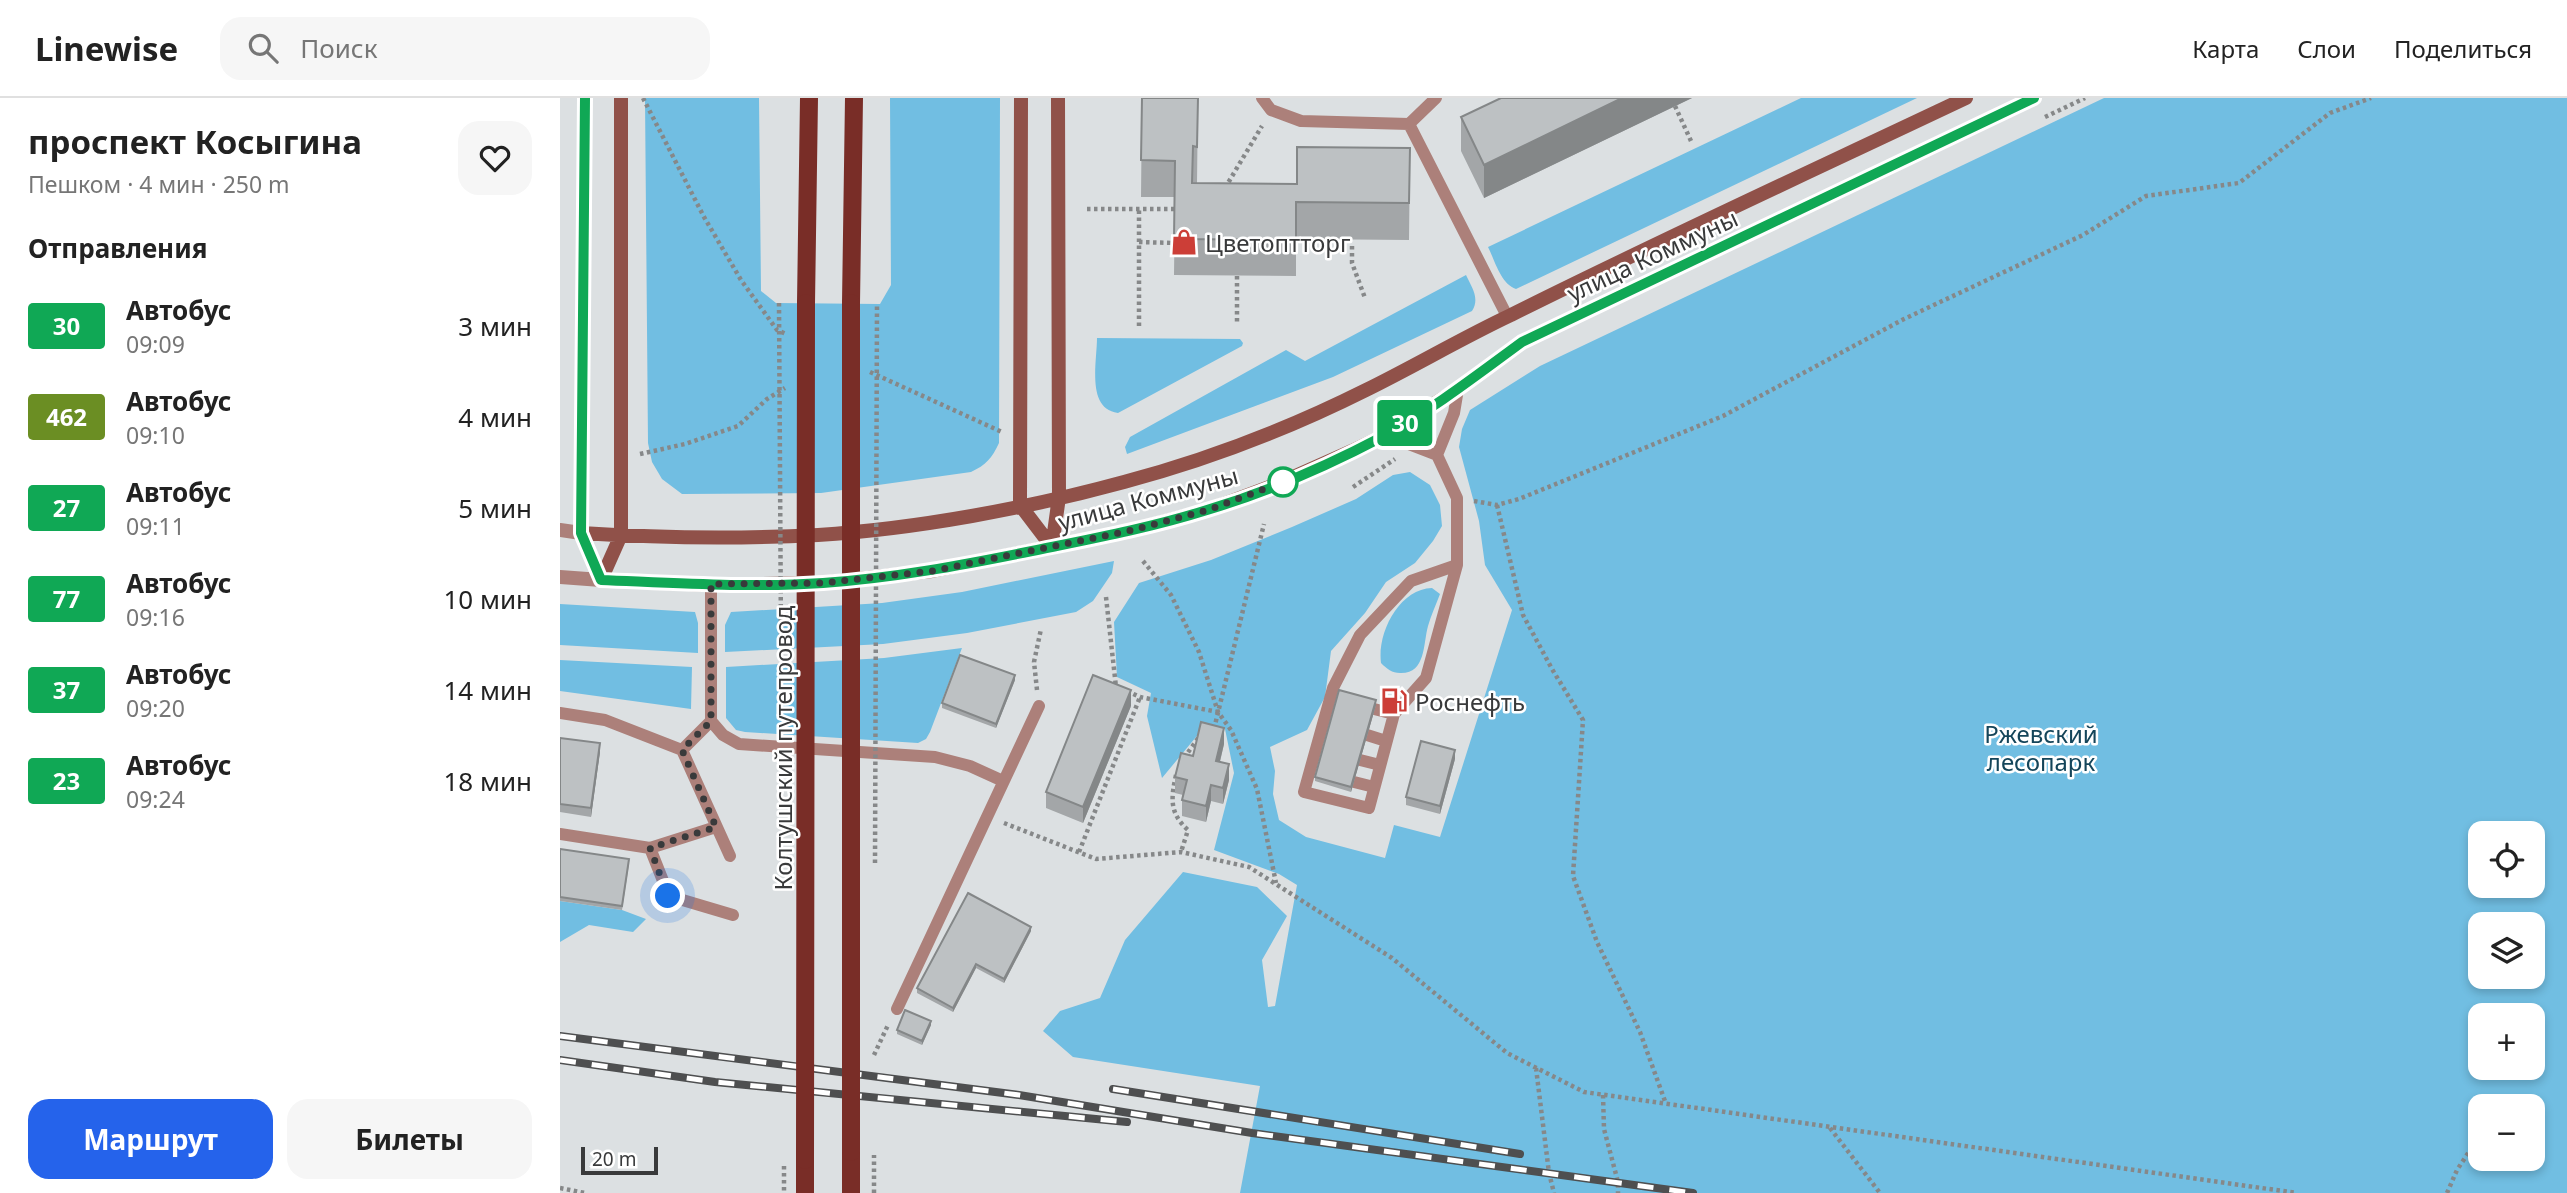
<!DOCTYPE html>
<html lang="ru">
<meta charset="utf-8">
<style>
:root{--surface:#fff;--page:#f6f6f6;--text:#222;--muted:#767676;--line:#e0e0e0;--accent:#2563eb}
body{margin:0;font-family:"Noto Sans",sans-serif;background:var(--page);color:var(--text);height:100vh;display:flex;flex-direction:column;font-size:26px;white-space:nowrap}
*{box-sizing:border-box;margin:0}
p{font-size:23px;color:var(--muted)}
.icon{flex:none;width:38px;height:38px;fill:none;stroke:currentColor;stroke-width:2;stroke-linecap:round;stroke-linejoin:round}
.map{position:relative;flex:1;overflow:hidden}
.side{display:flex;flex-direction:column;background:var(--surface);width:560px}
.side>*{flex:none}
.badge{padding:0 14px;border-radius:5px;font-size:24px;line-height:46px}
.fabs{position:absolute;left:1908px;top:723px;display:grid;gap:14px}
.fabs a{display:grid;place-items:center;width:77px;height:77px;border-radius:14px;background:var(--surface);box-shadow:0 4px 10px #0003;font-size:35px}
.scale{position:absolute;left:21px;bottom:18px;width:77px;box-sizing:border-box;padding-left:7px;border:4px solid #393a3b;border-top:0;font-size:19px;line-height:24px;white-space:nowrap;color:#393a3b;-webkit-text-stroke:5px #fff;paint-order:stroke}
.you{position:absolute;width:35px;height:35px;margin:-18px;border:5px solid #fff;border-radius:50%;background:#1a73e8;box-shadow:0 0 0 10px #1a73e833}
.map>.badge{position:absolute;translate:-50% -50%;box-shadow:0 0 0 4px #fff}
h2{padding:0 28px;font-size:26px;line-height:63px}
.round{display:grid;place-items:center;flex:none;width:74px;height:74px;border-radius:21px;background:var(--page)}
.head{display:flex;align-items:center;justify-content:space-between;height:119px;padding:0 28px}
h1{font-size:33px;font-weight:700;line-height:52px}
.button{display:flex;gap:14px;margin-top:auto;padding:14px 28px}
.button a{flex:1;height:80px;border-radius:21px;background:var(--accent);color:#fff;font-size:28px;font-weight:700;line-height:80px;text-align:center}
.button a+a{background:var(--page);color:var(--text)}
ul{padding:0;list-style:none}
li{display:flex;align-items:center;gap:21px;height:91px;padding:0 28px}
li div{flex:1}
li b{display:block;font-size:26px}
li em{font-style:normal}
li .badge{min-width:77px;font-weight:700;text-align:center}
header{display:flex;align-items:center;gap:42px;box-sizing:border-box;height:98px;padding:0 35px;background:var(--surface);border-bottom:2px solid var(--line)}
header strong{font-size:33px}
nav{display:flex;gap:38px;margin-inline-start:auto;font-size:24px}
.search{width:490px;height:63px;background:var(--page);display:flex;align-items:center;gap:18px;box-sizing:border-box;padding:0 24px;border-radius:21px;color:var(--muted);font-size:26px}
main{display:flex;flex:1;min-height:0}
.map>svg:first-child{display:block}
.green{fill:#71bee2;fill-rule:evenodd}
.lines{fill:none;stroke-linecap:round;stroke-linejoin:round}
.path{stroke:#868889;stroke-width:4.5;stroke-dasharray:3.5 3.5;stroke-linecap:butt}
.service{stroke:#ac807a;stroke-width:12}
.tertiary{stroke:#ac807a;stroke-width:14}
.secondary{stroke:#905149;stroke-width:14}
.primary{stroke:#792d27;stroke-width:18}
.rail-casing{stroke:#4e4f50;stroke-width:8}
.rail{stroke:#fff;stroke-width:5;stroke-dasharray:16;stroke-linecap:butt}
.path-bridge{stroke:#868889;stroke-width:4.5;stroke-dasharray:3.5 3.5;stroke-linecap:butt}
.primary-bridge{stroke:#792d27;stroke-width:18}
.wall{fill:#a3a6a8}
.shaded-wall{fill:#848788}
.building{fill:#bdc1c3;stroke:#848788;stroke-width:2}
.line-casing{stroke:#fff;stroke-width:16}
.line{stroke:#10a855;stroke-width:10}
.walk{stroke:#393a3b;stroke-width:7;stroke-dasharray:0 12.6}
.stop-dot{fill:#fff;stroke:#10a855;stroke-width:3.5}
.labels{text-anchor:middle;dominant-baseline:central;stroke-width:5;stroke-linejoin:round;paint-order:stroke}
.poi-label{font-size:24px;fill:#393a3b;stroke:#fff;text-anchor:start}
.street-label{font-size:24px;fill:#393a3b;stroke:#fff}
.park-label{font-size:24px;fill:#14455a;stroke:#fff}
</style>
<header>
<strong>Linewise</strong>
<div class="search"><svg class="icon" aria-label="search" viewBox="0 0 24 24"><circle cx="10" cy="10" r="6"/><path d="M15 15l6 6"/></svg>Поиск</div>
<nav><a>Карта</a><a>Слои</a><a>Поделиться</a></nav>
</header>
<main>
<section class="side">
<div class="head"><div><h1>проспект Косыгина</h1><p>Пешком · 4 мин · 250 m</p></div><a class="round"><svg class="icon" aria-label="heart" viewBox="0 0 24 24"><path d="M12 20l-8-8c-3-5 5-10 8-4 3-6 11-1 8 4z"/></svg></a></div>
<h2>Отправления</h2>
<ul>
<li><span class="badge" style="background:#10a855;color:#fff">30</span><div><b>Автобус</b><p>09:09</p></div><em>3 мин</em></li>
<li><span class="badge" style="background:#6b8e23;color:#fff">462</span><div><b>Автобус</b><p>09:10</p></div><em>4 мин</em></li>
<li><span class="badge" style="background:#10a855;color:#fff">27</span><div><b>Автобус</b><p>09:11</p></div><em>5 мин</em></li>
<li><span class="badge" style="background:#10a855;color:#fff">77</span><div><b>Автобус</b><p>09:16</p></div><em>10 мин</em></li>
<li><span class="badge" style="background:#10a855;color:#fff">37</span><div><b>Автобус</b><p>09:20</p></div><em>14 мин</em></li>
<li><span class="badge" style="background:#10a855;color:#fff">23</span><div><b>Автобус</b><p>09:24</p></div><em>18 мин</em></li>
</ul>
<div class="button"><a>Маршрут</a><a>Билеты</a></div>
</section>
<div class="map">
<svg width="2007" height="1095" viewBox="0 0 2007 1095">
<rect width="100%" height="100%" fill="#dce0e2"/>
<path class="green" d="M85,0h114l2,193 15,12 104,1 11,-19 -1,-187h110l-1,345c-7,15 -13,22 -28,29l-150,21 -139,1 -20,-15 -10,-17 -4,-19z
M1241,0h116l-401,191c-15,-5 -21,-28 -28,-42z
M1544,0h463v1095h-1327l20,-107 -187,-29 -30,-26 17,-20 40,-13 25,-58 58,-68 74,15 30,29 -25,44 6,47 7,-1 22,-121 -18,-11 -65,-24 20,-77 -9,-44 -19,-4 -44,53 -15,-62 4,-23 -34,-16 -3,-55 25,-39 72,-23 81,-33 64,-28 37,-24 17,-3 20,13 10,20 2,21 -9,15 -18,22 -29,19 -21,31 -34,38 -6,46 -18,33 -37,17 5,24 -2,23 6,26 27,17 79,21 9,-33 46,12 72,-227 -27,-45 -6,-44 -20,-74 3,-18 8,-19 70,-44zM1920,735h52v53h-52zM1920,826h52v52h-52zM1920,917h52v53h-52zM1920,1008h52v52h-52z
M906,177c6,13 14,23 6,36l-139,66 -206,77 -2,-7 5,-10 156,-87 19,11z
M537,240l143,1 3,4 -1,3 -124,67c-32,-4 -21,-51 -21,-75z
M554,463l-2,12 -19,28 -17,11 -109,21 -84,11 -158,8v-27l6,-13 151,-9 80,-11z
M872,490l8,6c-4,11 -9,21 -12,32 -5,18 -2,48 -28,47 -8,0 -13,-4 -19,-10 -4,-30 18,-74 51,-75z
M0,506l135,8 3,11v30l-138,-8z
M402,550l-32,84 -4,7 -8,4 -173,-11 -9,-2 -10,-12v-51l158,-9z
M0,562l132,7 -1,42 -131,-18z
M0,803l62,9 24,9 -13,13 -44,-7 -29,17z"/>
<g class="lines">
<path class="path" d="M83,0l61,119 37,63 36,50 9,4
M1115,8l16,35
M1485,19l40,-19
M665,90l37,-62
M527,111h88
M579,144l36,1
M792,148v17l13,35
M677,178v49
M579,228v-117
M310,274l132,60
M80,356l45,-10 53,-18 29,-27 18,-11
M793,389l42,-28
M914,403l23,4 22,-6 204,-83 181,-97 179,-84 63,-39 93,-13 91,-70 41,-15
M937,407l26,110 29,54 31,51 -10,156 24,66 43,90 26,72
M583,463l28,34 28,57 19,60 13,18 26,59 19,94
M546,499l10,90 3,1
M477,592l-3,-28 7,-33
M567,593l13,6 78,15
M654,631l50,-205
M624,660l15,-21
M616,677c-5,23 -7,38 12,55l-7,22
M444,725l92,36 85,-7 68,15 143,91 115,95 77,39 713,101
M519,754l61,-155
M314,957l14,-30
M976,970l13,105 5,20
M1043,997l1,34 14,53v11
M1948,1008l3,-3
M1270,1030l50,65
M0,1090l25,5
M1887,1095l10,-23 23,-35"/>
<path class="service" d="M702,0l9,12 30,11 108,3 27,-26
M849,26l98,192
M825,337l52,20 20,43v67l-31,113 -32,36 -25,94 -65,-16 29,-104 27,-53 51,-54 46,-16
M877,357l17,-42 4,-24
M151,487v136l12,14 16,9 196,13 35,9 33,15
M814,611l20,5
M0,615l45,7 77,30 48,106
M807,637l19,6
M122,652l29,-29
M800,662l20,5
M794,684l20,5
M0,736l90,14 19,48 64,19
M90,750l66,-21
M337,911l142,-303"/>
<path class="tertiary" d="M0,432l21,3
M0,479l41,3"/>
<path class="secondary" d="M25,0l-4,435 20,47
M461,0l-1,407 32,42
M21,435c78,5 158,6 237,2 97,-6 211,-27 306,-53 83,-22 166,-54 242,-92 49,-24 96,-52 145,-75 150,-75 303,-145 455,-217
M492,449l7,-50 -1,-399
M41,482l110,5 111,-2 110,-12 201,-41 75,-20 72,-27 72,-32 33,-16 73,-46 64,-47 512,-244
M41,482l20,-45v-437"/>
<path class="primary" d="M246,205l3,-205
M291,205l3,-205
M291,1054v41
M245,1095v-33"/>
<g class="rail-casing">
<path id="rail" d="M0,938l459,59 233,38 441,60
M0,962l155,22 412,40
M553,991l407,65"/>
</g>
<use href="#rail" class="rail"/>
<path class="path-bridge" d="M219,205l2,336
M315,765l2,-559
M224,1068v27
M314,1095v-38"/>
<path class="primary-bridge" d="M291,205v849
M245,1062l1,-857"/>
</g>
<path class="wall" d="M582,0h56l-1,85 100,1 113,-36 -1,92 -113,-1v37l-122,-1 1,-78h-34z
M941,0h191l-208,100 -23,-47v-34z
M455,582l-19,48 -54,-20v-5z
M816,607l-25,87 -36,-11v-4z
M571,608l-48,117 -37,-15v-16z
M0,640l40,14 -9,65 -31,-5z
M664,646l-4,18 9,18 -6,24 -12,-3 -5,21 -24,-6v-16l1,-5 -8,-2v-16l18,-21z
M895,661l-15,55 -34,-9v-8z
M0,751l69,15 -7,46 -62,-9z
M471,833l-27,52 -28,-15 -23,44 -36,-19v-5z
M371,927l-9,20 -25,-11v-4z"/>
<path class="shaded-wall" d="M1062,0h70l-208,100v-33z
M455,577v5l-19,48v-4z
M571,592v16l-48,117v-16z
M816,602v5l-25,87v-5z
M664,630v16l-8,33v-16z
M40,645v9l-9,65v-9z
M895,652v9l-15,55v-8z
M669,666v16l-6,24v-16z
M651,687v16l-5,21v-16z
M471,829v4l-27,52v-4z
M416,866v4l-23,44v-4z
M371,923v4l-9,20v-4z"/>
<path class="building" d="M582,0h56l-1,49 -4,-1 -1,37 105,1v-37l113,1 -1,55 -113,-1v38l-122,-1 1,-78 -34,-1z
M941,0h121l-138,67 -23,-48z
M400,557l55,20 -19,49 -54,-21z
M533,577l38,15 -48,117 -37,-15z
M779,592l37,10 -25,87 -36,-10z
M641,624l23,6 -8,33 13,3 -6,24 -12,-3 -5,21 -24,-6 5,-20 -12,-3 6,-24 12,3z
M0,640l40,5 -9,65 -31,-4z
M861,643l34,9 -15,56 -34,-9z
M0,751l69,10 -7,47 -62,-9z
M408,795l63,34 -27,52 -28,-15 -23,44 -36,-20z
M345,912l26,11 -9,20 -25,-11z"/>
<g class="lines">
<g class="line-casing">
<path id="line" d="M25,0l-4,435 20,47c74,3 148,8 222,3 71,-5 140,-18 209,-32 59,-12 118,-23 175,-41 60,-18 120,-44 175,-73 50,-27 95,-62 140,-95l512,-244"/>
</g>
<use href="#line" class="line"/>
<path class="walk" d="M108,798l-18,-48 66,-21 -34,-77 29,-29v-137l111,-1 110,-12 201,-41 75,-20 75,-28"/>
</g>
<defs>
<g id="shop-bare" transform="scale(2.1)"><path d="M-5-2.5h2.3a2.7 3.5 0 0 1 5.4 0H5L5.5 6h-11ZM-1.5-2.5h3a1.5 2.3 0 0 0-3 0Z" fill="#cc3e37" stroke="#fff" stroke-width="2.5" paint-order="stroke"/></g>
<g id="fuel-bare" transform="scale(2.1)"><path d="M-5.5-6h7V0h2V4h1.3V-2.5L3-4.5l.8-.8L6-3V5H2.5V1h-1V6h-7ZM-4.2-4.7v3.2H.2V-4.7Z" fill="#cc3e37" stroke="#fff" stroke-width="2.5" paint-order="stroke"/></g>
</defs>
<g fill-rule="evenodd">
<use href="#shop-bare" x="624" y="144"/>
<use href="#fuel-bare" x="834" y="603"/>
</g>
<circle class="stop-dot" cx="723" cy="384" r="14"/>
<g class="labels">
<g class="poi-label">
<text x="645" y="144">Цветоптторг</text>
<text x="855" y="603">Роснефть</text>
</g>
<g class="street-label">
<text transform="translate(1092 157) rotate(-25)">улица Коммуны</text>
<text transform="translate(588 400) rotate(-15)">улица Коммуны</text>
<text transform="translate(222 650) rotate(-90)">Колтушский путепровод</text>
</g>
<g class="park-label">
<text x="1481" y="635">Ржевский<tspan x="1481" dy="28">лесопарк</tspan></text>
</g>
</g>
</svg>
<div class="fabs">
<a><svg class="icon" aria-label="locate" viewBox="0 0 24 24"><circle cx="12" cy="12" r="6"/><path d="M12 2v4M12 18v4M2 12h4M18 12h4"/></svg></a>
<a><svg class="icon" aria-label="layers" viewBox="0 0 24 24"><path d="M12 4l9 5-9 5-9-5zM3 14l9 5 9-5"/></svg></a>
<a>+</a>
<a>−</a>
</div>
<div class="scale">20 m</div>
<div class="you" style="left:108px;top:798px"></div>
<b class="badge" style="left:845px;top:325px;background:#10a855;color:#fff">30</b>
</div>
</main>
